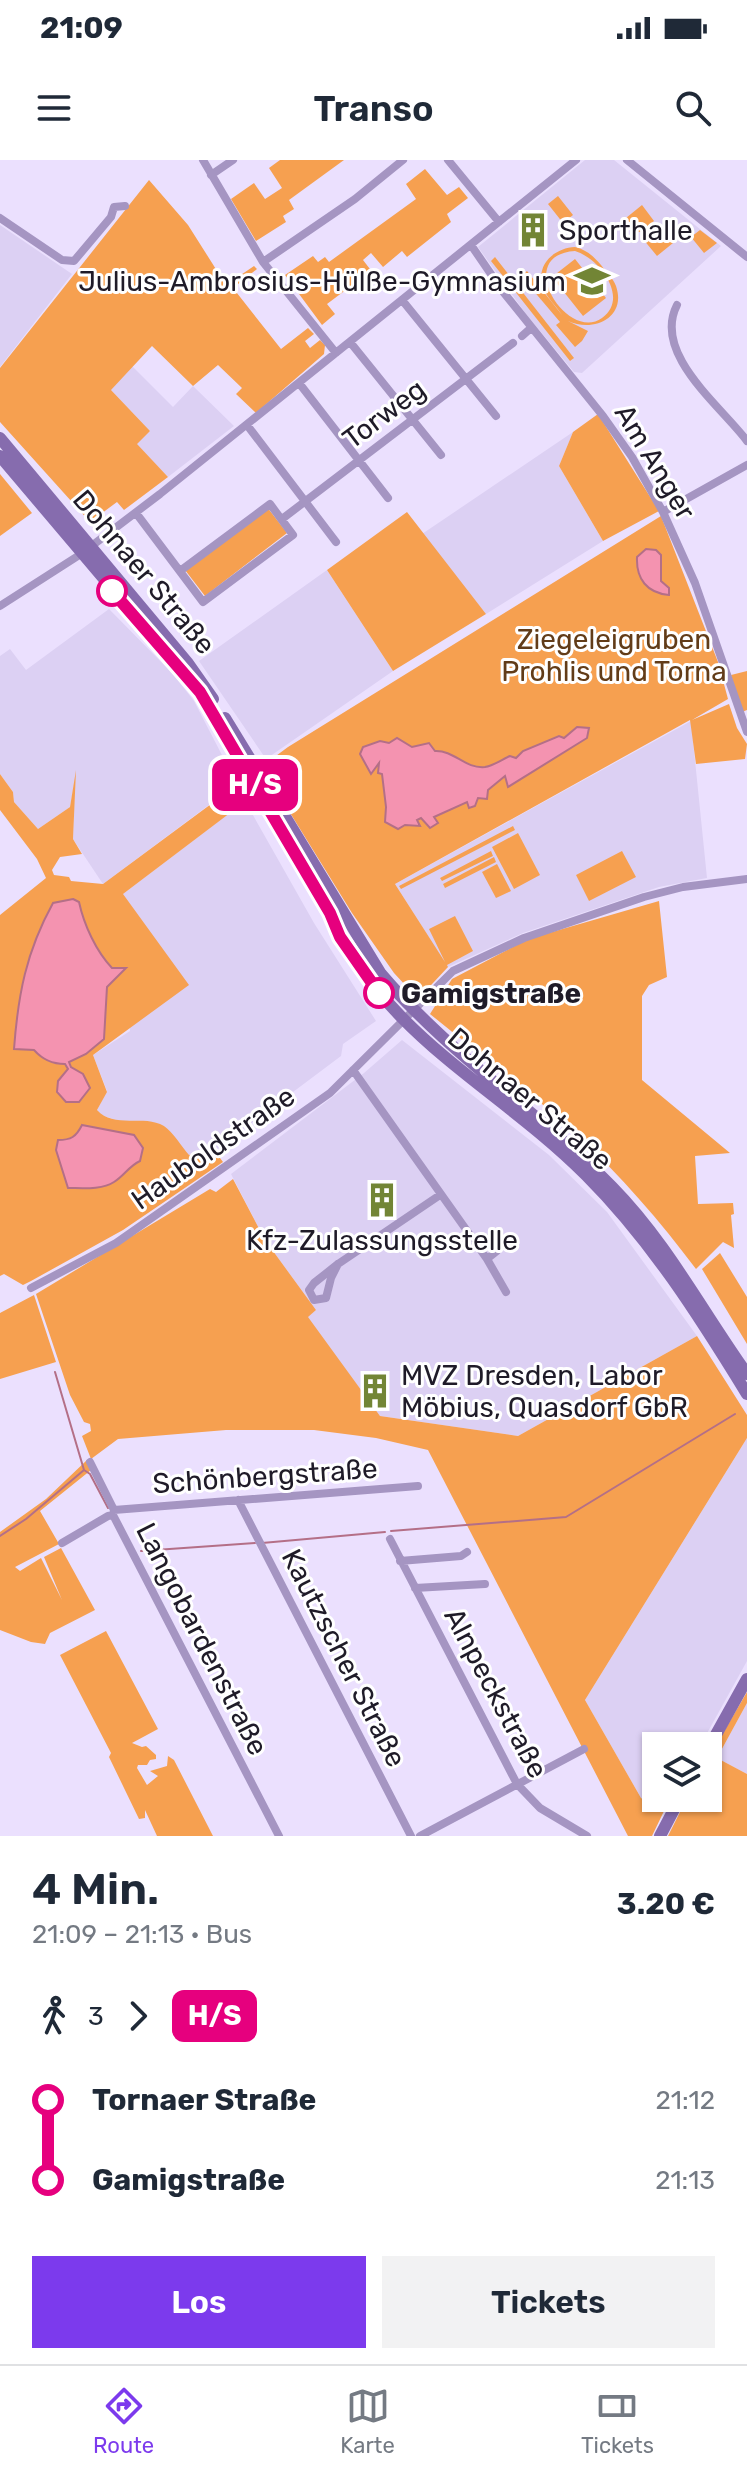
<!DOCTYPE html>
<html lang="de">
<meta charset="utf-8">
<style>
:root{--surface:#fff;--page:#f2f2f3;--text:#1f2937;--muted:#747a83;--line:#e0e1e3;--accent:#7c3aed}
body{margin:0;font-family:Rubik,sans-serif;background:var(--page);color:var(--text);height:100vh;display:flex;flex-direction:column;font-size:30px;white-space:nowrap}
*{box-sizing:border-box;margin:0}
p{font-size:26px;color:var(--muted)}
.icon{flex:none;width:44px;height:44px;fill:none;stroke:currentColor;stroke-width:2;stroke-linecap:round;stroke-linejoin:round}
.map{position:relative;height:1676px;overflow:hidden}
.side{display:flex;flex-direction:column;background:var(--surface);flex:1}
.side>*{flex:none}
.badge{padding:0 16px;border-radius:12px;font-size:28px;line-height:52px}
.fabs{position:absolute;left:642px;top:1572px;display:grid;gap:16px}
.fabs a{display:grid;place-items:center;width:80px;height:80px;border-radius:0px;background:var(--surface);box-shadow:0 2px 6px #0004;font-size:40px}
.map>.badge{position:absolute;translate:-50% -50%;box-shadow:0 0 0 4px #fff}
.legs{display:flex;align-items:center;gap:12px;height:88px;padding:0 32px;font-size:26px}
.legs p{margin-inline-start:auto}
.overview{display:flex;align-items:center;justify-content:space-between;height:136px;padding:0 32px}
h1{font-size:44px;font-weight:600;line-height:60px}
.button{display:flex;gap:16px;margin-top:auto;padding:16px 32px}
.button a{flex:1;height:92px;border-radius:0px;background:var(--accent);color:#fff;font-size:32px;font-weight:600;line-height:92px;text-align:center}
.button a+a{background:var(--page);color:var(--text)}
ul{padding:0 32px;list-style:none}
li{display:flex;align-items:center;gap:28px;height:80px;font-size:30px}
li i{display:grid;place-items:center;width:12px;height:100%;margin:0 10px;background:currentColor}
li i::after{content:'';width:20px;height:20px;margin:-10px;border:6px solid;border-radius:50%;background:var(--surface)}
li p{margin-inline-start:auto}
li:first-child i{background:linear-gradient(#0000 50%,currentColor 0)}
li:last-child i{background:linear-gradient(currentColor 50%,#0000 0)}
.status{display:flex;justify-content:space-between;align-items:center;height:56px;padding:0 40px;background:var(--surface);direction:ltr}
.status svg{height:22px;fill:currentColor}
header{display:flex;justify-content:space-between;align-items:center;height:104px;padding:0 32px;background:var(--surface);font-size:36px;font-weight:600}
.tab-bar{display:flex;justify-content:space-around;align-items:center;height:112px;border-top:2px solid var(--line);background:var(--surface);font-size:22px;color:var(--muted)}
.tab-bar a{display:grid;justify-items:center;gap:4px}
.tab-bar .active{color:var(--accent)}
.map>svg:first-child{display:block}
.built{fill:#dcd0f3}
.green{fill:#f6a050;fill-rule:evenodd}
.water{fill:#f493b0;stroke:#b46f87;stroke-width:2}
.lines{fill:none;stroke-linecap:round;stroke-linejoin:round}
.stream{stroke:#b46f87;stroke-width:2}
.street{stroke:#a595c2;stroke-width:8}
.secondary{stroke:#866cae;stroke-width:12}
.line-1-casing{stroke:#fff;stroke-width:18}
.line-1{stroke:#e6007e;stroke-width:12}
.stop-1-dot{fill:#fff;stroke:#e6007e;stroke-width:4}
.labels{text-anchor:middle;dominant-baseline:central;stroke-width:6;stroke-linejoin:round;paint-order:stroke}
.poi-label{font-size:28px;fill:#1f1b28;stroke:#fff;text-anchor:start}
.street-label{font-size:28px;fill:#1f1b28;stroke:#fff}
.park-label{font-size:28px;fill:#623c18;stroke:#fff}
.stop-label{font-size:28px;font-weight:bold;fill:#1f1b28;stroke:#fff;text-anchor:start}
</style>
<div class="status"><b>21:09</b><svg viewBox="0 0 49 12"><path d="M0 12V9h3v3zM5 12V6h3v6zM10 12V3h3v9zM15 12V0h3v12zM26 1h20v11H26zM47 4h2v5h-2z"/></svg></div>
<header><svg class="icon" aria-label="menu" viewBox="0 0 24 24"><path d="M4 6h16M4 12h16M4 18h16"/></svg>Transo<svg class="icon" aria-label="search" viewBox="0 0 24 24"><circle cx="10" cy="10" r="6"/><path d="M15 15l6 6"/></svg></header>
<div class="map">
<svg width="747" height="1676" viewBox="0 0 747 1676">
<rect width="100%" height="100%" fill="#ebe0fe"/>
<path class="built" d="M585,0h29l107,86 -139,127 -8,-1 -48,-58 -48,-67z
M0,65l72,49 -72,93z
M132,206l41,41 20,-21 41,40 -66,51 -32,-33 14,-13 -40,-42z
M573,272l-14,34 44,75 -117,73 -64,-80z
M327,410l66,101 -127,88 -67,-98z
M109,449l64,65 21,27 43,83 -134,100 -30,-45 2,-59 -5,27 -32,22 -24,-27 -1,-10 -13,-18v-118l10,-7 16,21z
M691,561l16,157 -48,9 -136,46 -75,34 -53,-83z
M245,641l69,122 62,98 -33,23 -2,12 -124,93 -28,7 -25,-30 -16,-4 -29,-1 -18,-6 -4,-5 10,-19 -14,-36 37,-24 -7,-137z
M402,880l147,115 58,57 90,124 -179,100 -138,-20 -73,-99 9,-7 -51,-70 -34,-66 133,-101z
M747,1278v223l-47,85h-44v52h15l-7,13 -23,-13 -56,-98z
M747,1543v71l-30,-16z"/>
<path class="green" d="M280,0h64l-55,40 5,9 -11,7 3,6 -30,19 -25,-42 23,-16 11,16 17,-11 -13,-20z
M425,9l22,26 12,-8 9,11 -21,16 4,8 -44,35 -5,-6 -19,16 -12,-14 -8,7 10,13 -19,16 -3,-3 -24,18 8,10 -13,11 -37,-50 28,-19 5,6 7,-5 4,5 87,-63 -10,-15z
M149,20l39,45 38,60 28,-19 3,3 -24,19 48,61 27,-21 6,6 -9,7 5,7 10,-8 5,5 -1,9 -68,59 -20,-19 6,-6 -24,-23 -25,21 -41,-40 -41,44 39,41 -13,13 31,33 -44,33 -7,-8 -27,20 -90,-100v-54z
M558,36l15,19 -10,8 -15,-19z
M642,45l12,16 -14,11 -4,-1 -10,-13z
M657,64l16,19 -16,13 -14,-17v-4z
M700,70l17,13 -13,10 -13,-16z
M575,87c12,3 18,9 26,18 5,7 12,13 15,21 11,32 -23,47 -48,35l20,10 -6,10 -7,6 -19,-22 4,-3 -39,-46 6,-5 35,44c-5,-8 -15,-17 -19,-27 -8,-23 11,-40 32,-41zM575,91c24,7 55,47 27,67 -35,25 -90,-63 -27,-67z
M495,97l79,101 -4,3 -79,-100z
M575,99l31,39 -23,18 -31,-39z
M598,254l61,97 -56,30 -44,-75 14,-34z
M0,314l32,39 -32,23z
M267,347l20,26 -82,63 -20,-26z
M407,352l79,102 -93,57 -66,-101z
M661,356l57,146 10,37 -36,21 37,-16 8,24 10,16 -2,15 -49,5 -6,-44 -295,164 50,78 -16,-33 26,-13 18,35 -26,14 1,2 -30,32 -24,-26 -42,-60 -81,-131 -148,112 66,91 -96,70 14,37 -10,18c17,19 47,4 67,16 9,6 18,21 25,29l25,-5 9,12 -100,68 -92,51 -8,4 -19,-11 -4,2v-361l46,-37 -9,-19 -37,-49v-36l13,18 1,10 24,27 32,-22 6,-37 -3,69 9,15 -22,3 -8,13 2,5 15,2 2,4 32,3 185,-137z
M747,511v39l-5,2 -11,-37z
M513,666l2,4 -114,59 -2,-3z
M518,673l22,42 -26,14 -22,-42z
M491,691l2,5 -51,25 -2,-3z
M622,691l14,26 -47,24 -13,-26z
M494,697l2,5 -51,26 -2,-4z
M497,704l14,27 -15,7 -14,-26z
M659,741l8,76 -18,8 -7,11v84l88,73 -35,3 3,48 35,-1 1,11 -3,1 3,33 -11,-6 -27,27c-36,-48 -75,-93 -119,-134 -46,-43 -98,-81 -147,-121l22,-35 76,-40z
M233,1019l32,61 51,70 -8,7 72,99 138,20 179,-100 50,79v23l-162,262 56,98 23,13 -12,25h-24l-200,-386 -52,-12 -62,-8h-88l-108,9 -27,20 -9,-23 9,-5 -1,-7 -6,-2 -14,-27 -34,-101 174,-105 6,3z
M720,1093l27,44v47l-45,-75z
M34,1135l22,67 -56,17v-66z
M87,1300l4,10 -51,41 19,33 -44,23 5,4 21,-13 21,42 -18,-43 17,-9 34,62 -45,23 -5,11 -14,-2 -31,-12v-98l46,-33z
M106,1471l52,98 -26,14 10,4 4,-1 10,9v4l-6,1 -3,5h-9l-1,3 10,17 11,-9 -8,-5 17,-5 1,-10 6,4 39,76h-56l-12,-26v8l-6,1 -30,-62 2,-4 -51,-98z
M747,1532v11l-30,55 30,16v62h-79l19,-38h21v-39z"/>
<path class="water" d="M646,389l10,1 5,5v26l8,7v7c-22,-2 -33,-16 -32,-38z
M577,567l12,1 -2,10 -79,49 -3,-11 -17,14 -1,9 -9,-1 -3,8 -6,2 -2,-6 -33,15 4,6 -8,5 -9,-10 -4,2 3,6 -15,-1 -7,4 -13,-7 1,-15 -4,-33 -4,-1 1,-10 -8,11 -11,-20 3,-7 17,-6 9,2 8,-5 15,9 17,-4 6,8c19,-1 30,18 50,16 8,-1 18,-8 25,-11l6,2 7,-7 36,-15 5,2z
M73,739l6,3c5,23 17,49 33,66h14l-19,19 -3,52 -18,15 -17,8 2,5 12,7 7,14 -11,14h-13l-9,-10 1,-11 10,-12 -3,-5c-13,0 -22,-4 -31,-14l-20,-1c4,-54 12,-97 39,-146z
M82,965l52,10 9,13 -3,13c-11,5 -16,15 -26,21 -12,8 -32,6 -46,6l-12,-38 2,-10c13,0 18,-3 24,-15z"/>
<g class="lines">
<path class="stream" d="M55,1212l29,98
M391,1371l175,-14 169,-103
M0,1376l26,-17 58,-49 6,4 18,34
M262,1383l123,-11
M141,1391l114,-8"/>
<path class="street" d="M203,0l60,102 73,91
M448,0l51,62
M627,0l120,97
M211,15l22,-15
M0,58l62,42 12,1 37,-44 3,-10 11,-1
M471,85l33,48 99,123 29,41 31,55 32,71 52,149
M263,102l92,-63 48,-39
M402,140l94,116
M677,145c-25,49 44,101 70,136
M522,176l9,-8
M350,182l91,113
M299,223l89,115
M247,265l89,117
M663,352l84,-47
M136,353l67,89 90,-67 -23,-31 -90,67
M282,359l231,-176
M0,446l81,-52 79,-60 416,-334
M353,910l134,189 19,33
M470,1078l9,3 9,-3 8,4 1,9 -10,8
M338,1104l-7,14 -5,20 -12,2 -5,-10 5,-7 24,-19 102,-69
M31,1128l85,-45 214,-150 123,-122 71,-33 120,-41 39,-10 64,-8
M90,1302l24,48 -1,5 166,321
M238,1340l173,336
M114,1350l304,-24
M390,1379l127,245 23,24 47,28
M62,1383l46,-27 5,-1
M400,1401l61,-5 6,-4
M415,1428l70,-4
M420,1676l164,-87"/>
<path class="secondary" d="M0,278l187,224 26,37
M0,296l200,236 130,221c54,124 166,172 256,262 65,65 113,141 161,219
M225,558l156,256c68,80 158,138 231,213 55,56 90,124 135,187
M708,1589l39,-70
M660,1676l20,-38"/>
</g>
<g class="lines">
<g class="line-1-casing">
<path id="line-1" d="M112,431l88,101 130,221 10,24 39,56"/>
</g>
<use href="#line-1" class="line-1"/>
</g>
<defs>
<g id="building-bare" transform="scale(2.76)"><path d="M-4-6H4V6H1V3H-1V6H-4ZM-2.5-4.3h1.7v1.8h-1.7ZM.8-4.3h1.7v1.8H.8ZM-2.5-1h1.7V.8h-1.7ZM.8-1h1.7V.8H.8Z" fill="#728535" stroke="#fff" stroke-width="2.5" paint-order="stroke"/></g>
<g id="school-bare" transform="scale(2.76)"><path d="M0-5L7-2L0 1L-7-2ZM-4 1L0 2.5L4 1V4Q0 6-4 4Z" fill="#728535" stroke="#fff" stroke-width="2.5" paint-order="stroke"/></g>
</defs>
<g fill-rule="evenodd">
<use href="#building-bare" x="533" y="70"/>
<use href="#school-bare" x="592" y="121"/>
<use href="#building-bare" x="382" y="1040"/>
<use href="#building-bare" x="375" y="1231"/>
</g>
<g class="stop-1-dot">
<circle cx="112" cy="431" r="14"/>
<circle cx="379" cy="833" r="14"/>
</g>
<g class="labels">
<g class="poi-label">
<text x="559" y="70">Sporthalle</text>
<text x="566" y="121" text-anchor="end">Julius-Ambrosius-Hülße-Gymnasium</text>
<text x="382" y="1080" text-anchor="middle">Kfz-Zulassungsstelle</text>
<text x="401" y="1215">MVZ Dresden, Labor<tspan x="401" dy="32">Möbius, Quasdorf GbR</tspan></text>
</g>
<g class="street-label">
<text transform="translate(384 254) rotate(-37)">Torweg</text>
<text transform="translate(655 302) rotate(59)">Am Anger</text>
<text transform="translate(144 412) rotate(50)">Dohnaer Straße</text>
<text transform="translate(530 939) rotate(40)">Dohnaer Straße</text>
<text transform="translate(213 988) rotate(-35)">Hauboldstraße</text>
<text transform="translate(265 1316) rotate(-4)">Schönbergstraße</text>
<text transform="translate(202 1479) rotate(63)">Langobardenstraße</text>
<text transform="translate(344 1498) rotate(63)">Kautzscher Straße</text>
<text transform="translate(496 1533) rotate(62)">Alnpeckstraße</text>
</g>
<g class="park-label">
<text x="614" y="479">Ziegeleigruben<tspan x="614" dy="32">Prohlis und Torna</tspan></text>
</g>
<g class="stop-label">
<text x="401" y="833">Gamigstraße</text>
</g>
</g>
</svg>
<div class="fabs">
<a><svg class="icon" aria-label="layers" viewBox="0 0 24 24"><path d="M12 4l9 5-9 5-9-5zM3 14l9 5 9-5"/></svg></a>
</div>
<b class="badge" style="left:255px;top:625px;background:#e6007e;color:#fff">H/S</b>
</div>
<section class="side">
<div class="overview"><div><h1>4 Min.</h1><p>21:09 – 21:13 · Bus</p></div><b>3.20 €</b></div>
<div class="legs"><svg class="icon" aria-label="walk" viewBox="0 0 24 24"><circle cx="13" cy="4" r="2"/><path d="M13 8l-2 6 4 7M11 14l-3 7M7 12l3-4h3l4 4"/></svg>3<svg class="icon" aria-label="forward" viewBox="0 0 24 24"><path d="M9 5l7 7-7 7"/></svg><b class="badge" style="background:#e6007e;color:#fff">H/S</b></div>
<ul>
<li><i style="color:#e6007e"></i><b>Tornaer Straße</b><p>21:12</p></li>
<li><i style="color:#e6007e"></i><b>Gamigstraße</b><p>21:13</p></li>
</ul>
<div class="button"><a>Los</a><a>Tickets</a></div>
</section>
<nav class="tab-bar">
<a class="active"><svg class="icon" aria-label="directions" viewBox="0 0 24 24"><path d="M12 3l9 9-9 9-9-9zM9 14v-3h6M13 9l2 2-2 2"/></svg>Route</a>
<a><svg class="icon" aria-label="map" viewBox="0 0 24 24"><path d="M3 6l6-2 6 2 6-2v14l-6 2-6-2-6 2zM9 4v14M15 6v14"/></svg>Karte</a>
<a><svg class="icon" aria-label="tickets" viewBox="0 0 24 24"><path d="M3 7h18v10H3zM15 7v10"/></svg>Tickets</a>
</nav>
